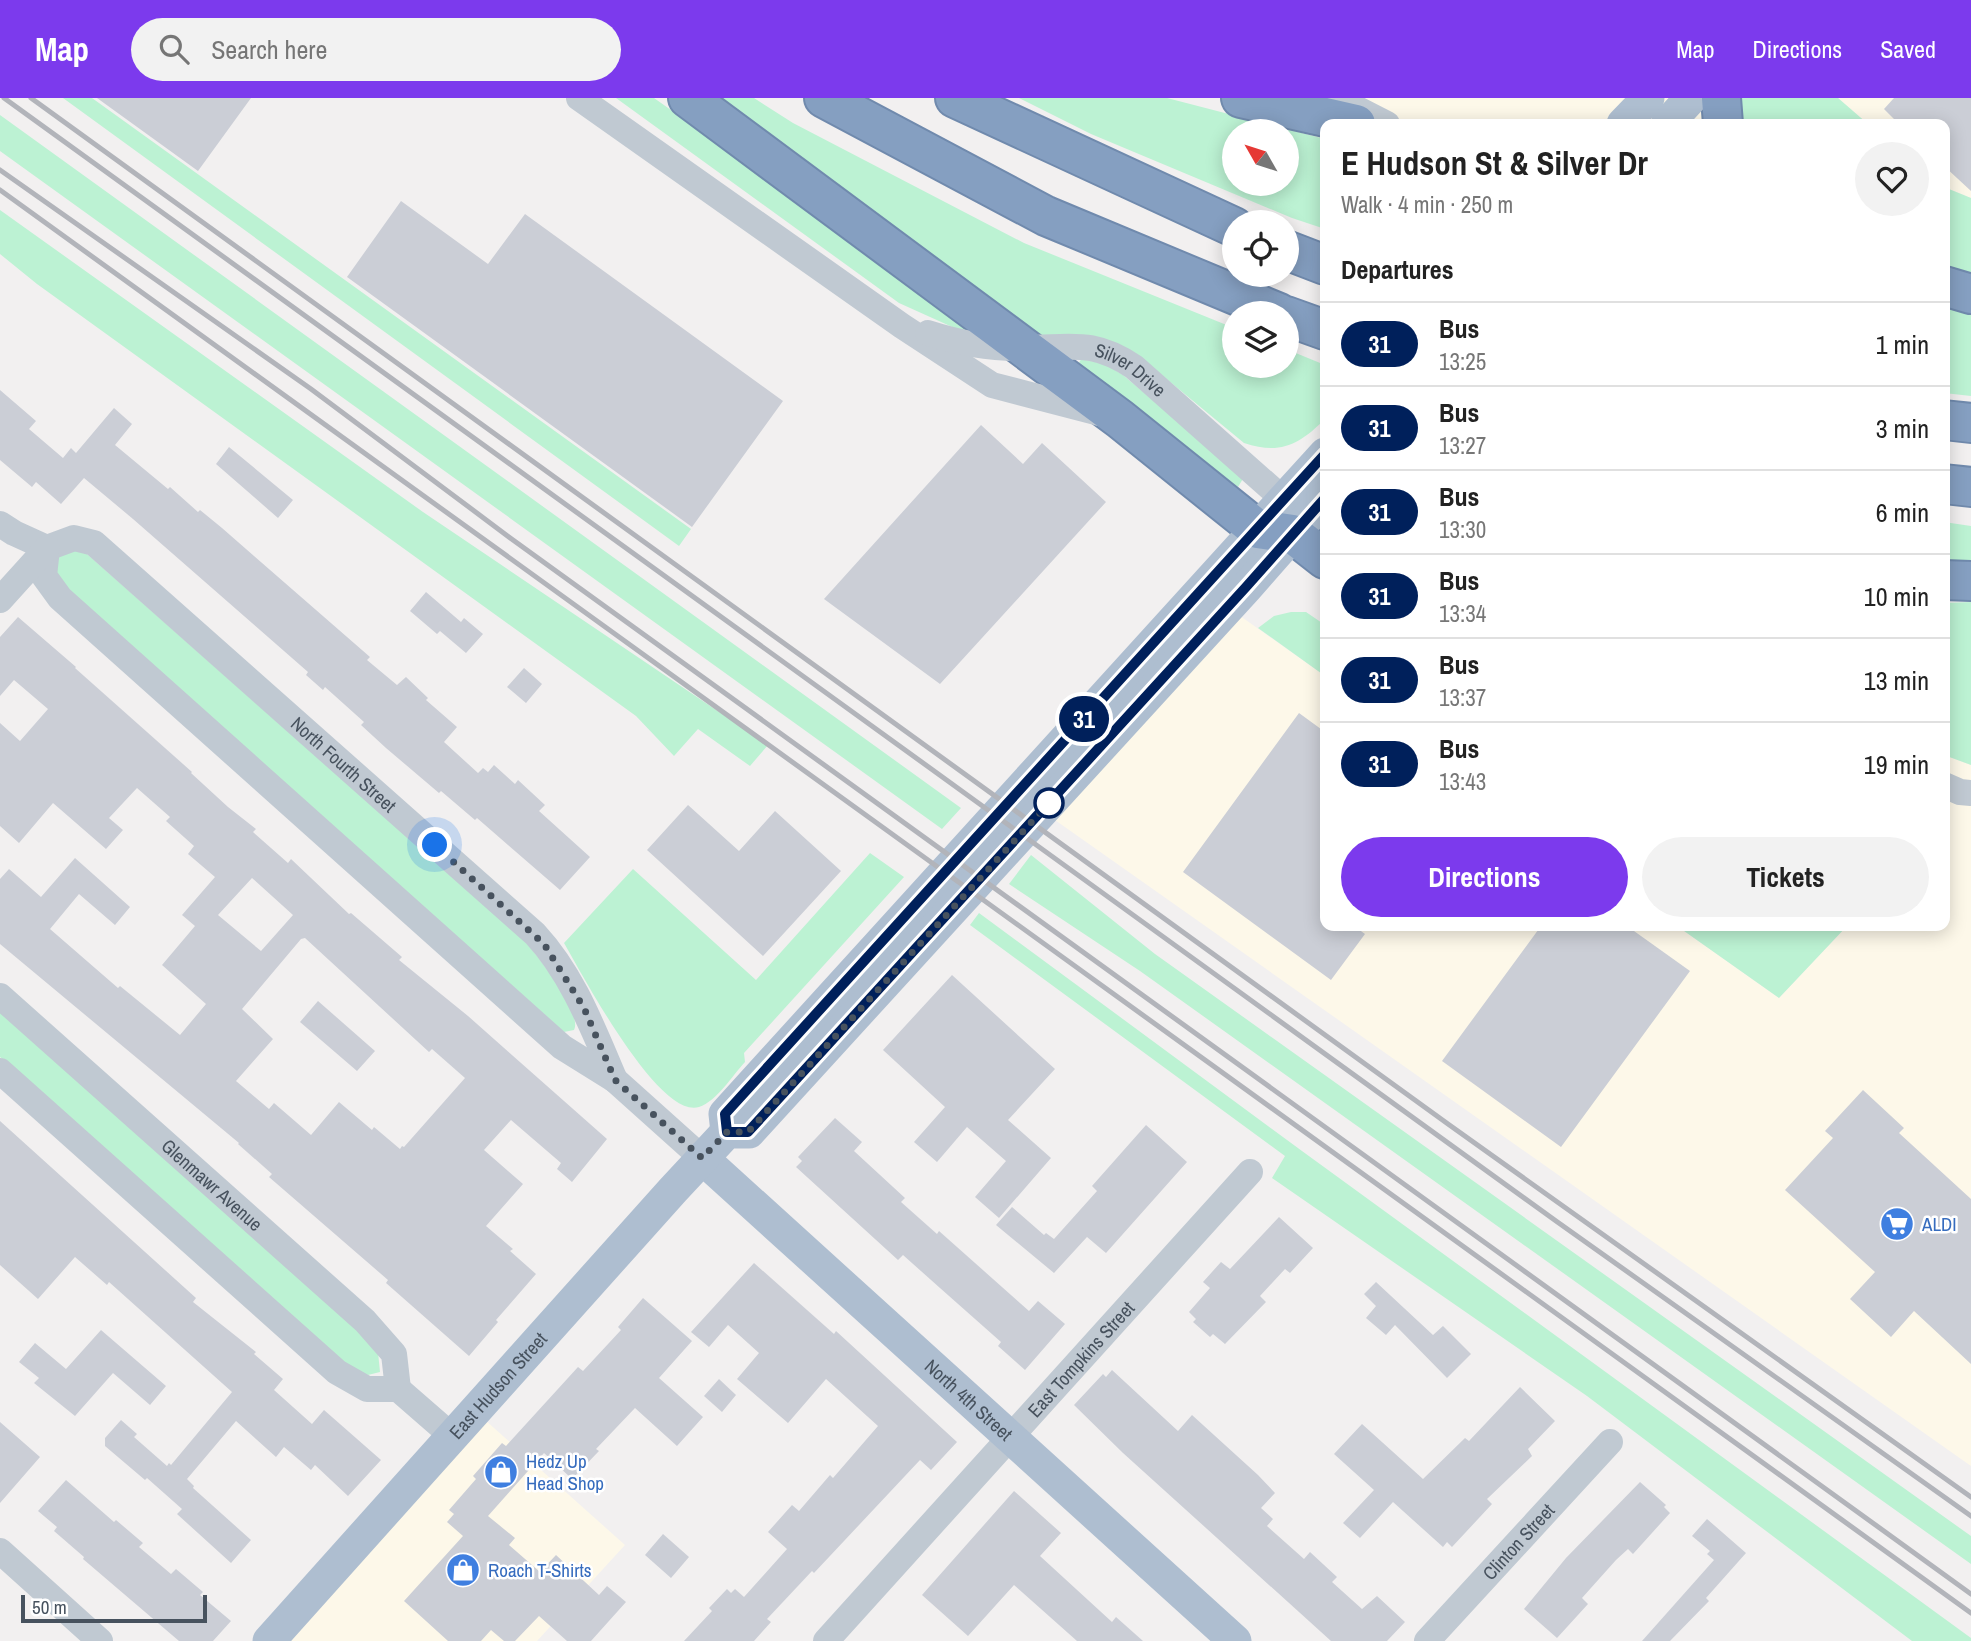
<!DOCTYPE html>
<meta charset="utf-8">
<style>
:root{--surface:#fff;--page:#f2f2f2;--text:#222;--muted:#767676;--line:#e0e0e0;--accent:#7c3aed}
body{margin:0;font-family:"Archivo Narrow",sans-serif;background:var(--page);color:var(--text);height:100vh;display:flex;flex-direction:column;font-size:26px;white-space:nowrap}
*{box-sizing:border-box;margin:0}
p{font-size:23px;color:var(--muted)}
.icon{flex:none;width:38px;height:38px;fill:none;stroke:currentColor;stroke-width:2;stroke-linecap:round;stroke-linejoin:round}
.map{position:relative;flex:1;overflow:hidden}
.side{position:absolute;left:1320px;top:21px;width:630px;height:812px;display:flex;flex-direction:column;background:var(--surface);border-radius:14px;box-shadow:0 4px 18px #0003}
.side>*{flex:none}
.badge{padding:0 14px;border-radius:23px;font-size:24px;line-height:46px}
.needle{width:46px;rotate:309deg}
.buttons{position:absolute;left:1222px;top:21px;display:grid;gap:14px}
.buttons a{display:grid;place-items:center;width:77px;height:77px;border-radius:50%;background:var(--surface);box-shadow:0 4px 18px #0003;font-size:35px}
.scale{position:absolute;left:21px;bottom:18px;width:186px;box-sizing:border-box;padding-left:7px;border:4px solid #47525e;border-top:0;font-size:19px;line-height:24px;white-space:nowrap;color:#47525e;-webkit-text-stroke:5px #fff;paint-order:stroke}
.you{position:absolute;width:35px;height:35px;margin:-18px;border:5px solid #fff;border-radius:50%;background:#1a73e8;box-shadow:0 0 0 10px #1a73e833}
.map>.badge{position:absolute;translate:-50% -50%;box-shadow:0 0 0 4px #fff}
h2{padding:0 21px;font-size:26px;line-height:63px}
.round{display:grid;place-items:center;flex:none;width:74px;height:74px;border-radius:37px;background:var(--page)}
.summary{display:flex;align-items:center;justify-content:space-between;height:119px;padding:0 21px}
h1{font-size:33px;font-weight:700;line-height:52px}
.primary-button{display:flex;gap:14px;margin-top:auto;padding:14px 21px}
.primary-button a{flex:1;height:80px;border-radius:42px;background:var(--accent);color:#fff;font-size:28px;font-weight:700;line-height:80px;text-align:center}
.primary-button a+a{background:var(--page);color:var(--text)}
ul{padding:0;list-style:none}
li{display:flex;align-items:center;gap:21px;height:84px;padding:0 21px;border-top:2px solid var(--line)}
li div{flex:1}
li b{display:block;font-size:26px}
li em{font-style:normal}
li .badge{min-width:77px;font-weight:700;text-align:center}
header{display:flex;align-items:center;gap:42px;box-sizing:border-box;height:98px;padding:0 35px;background:var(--accent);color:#fff}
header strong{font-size:33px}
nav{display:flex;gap:38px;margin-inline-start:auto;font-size:24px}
.search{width:490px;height:63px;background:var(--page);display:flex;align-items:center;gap:18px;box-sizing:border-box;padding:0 24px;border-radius:38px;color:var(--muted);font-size:26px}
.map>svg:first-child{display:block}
.commercial{fill:#fdf8e9}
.green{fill:#bcf2d3;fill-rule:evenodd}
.building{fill:#cbced6;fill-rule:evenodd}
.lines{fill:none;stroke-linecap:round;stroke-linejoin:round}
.highway-casing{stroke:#708aad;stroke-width:42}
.minor{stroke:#c0c9d2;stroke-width:26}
.major{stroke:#aebed0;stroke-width:33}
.highway{stroke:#859fc1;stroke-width:38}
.rail{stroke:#b2b4ba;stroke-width:5}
.line-casing{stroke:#fff;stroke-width:16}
.line{stroke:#00205b;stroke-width:10}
.walk{stroke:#47525e;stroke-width:7;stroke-dasharray:0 12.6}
.stop-dot{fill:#fff;stroke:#00205b;stroke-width:3.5}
.labels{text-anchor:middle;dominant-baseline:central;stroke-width:5;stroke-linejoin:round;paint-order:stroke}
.street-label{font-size:19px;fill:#47525e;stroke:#fff}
.shop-label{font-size:19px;fill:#366cbe;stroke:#fff;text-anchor:start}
</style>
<header>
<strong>Map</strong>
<div class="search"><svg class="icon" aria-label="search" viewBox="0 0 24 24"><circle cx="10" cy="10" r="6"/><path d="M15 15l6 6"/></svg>Search here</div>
<nav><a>Map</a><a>Directions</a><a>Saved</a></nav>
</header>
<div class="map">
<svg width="1971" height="1543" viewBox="0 0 1971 1543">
<rect width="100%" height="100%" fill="#f2f0f0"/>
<path class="commercial" d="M1287,0h455l-39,20 -6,6h-372v15l-40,-9z
M1838,0h133v100l-27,-11v-63h-76z
M1219,503l106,75v250h352l102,72 68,-72h97v-171l27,10v701l-943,-665z
M475,1313l150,134 -88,96h-271z"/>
<path class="green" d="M63,0h29l599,431 -12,17z
M616,0h38l321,227 -5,10 -71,-32z
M708,0h46l39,25 231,120 210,85v38h52v-17l39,16v54c-26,26 -45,36 -81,24l-109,-90 -99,-17z
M1019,0h148l158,41v90l-33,-11 -201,-84zM1286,33v53h-52v-53z
M1735,0h103l30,26h-136z
M0,17l961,693 -19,21 -942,-678z
M1944,89l27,11v79l-27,-8z
M0,112l423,302 345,233 -18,21 -52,-37 -24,27 -38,-40 -599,-432 -37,-30z
M1944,207l27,8v83l-27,-3z
M1081,261l24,5 18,11 121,102 -6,10 -161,-120z
M1944,424l27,4v36l-27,-2z
M78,448l446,394c13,15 59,73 50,90l-10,2 -507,-449 -1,-27z
M1971,504v163l-27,-10v-152z
M1291,514h15l19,13v51l-67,-48 16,-12z
M870,755l34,24 -160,176 1,9c-13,14 -28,39 -46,45 -40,13 -117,-133 -135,-164l69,-74 123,111z
M1031,757l124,99 816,582v28l-831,-593 -131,-87z
M979,815l323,238 669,487v3h-59l-325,-245 -315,-218 13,-22 -315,-231z
M1677,828h170l-68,72z
M0,911l372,333 6,10 2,20 -12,3 -18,-6 -350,-312z"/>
<path class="building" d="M97,0h154l-53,73z
M1894,0h77v93l-27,-25v-42h-45l-15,-15z
M401,103l87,63 37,-50 258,187 -91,126 -345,-250z
M0,292l36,31 -7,8 34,29 8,-10 5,5 38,-45 18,16 -17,21 53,44 2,-2 28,25 2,-2 22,18 148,129 -3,3 30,25 9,-8 22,21 -2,2 31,27 -13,15 34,31 5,-5 5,4 6,-7 21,19 3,-4 27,25 -6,6 51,46 -30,33 -83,-72 -2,2 -34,-29 -2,2 -53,-45 -25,-23 3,-3 -39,-35 -2,3 -17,-15 2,-3 -175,-153 -49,-41 -23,26 -25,-22 -4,5 -32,-27z
M981,327l42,39 19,-21 64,59 -166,182 -116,-85z
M229,349l64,53 -15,18 -62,-54z
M426,494l35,30 3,-4 19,16 -17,19 -26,-22 -3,3 -27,-23z
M18,519l58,50 -1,1 117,104 -1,1 37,34 28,22 -3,3 35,31 3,-4 58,55 2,-1 51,44 -3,3 69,56 139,123 -35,43 -15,-13 4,-6 -50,-43 -27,30 39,34 -37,42 27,23 -3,2 26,23 -40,46 2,2 -29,34 -83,-73 2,-3 -119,-103 3,-3 -34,-30 1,-1 -239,-199v-65l9,-10 32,28 34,-39 55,49 -15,18 -36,-31 -29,35 68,59 2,-2 60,49 26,-31 -44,-39 33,-39 -13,-11 33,-38 -27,-23 6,-8 -28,-25 4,-4 -33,-29 -28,30 14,12 -17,19 -53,-46 -34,40 -19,-17v-103l20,18 28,-32 -34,-29 -14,16v-59zM252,780l41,37 -32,36 -43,-36zM305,840l124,114 3,-3 33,29 -61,69 -2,-1 -2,3 -26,-22 -2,3 -33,-28 -28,33 -37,-32 -5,6 -33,-28 37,-42 -31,-30 59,-70z
M524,570l18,16 -16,19 -19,-16z
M1299,615l26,19v194h29l11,8 -34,46 -148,-108z
M688,707l51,46 36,-40 66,60 -78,85 -116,-106z
M1541,828h86l63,45 -129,176 -119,-86z
M952,877l103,94 -47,51 43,38 -52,60 -24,-21 31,-36 -39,-34 -30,35 -23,-20 31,-35 -62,-57z
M318,903l57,50 -18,20 -57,-49z
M1863,992l41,38 -5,5 72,66v165l-57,-53 -23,26 -41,-38 25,-27 -90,-82 48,-52 -8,-7z
M835,1020l27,24 -8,9 51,47 -4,4 36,32 2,-3 90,80 9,-10 27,23 -40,46 -27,-24 3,-4 -61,-54 -37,-33 -5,5 -102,-93 6,-6 -4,-4z
M0,1023l196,177 -3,4 63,50 -2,2 29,25 -9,11 38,34 12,-14 57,50 -33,36 -33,-31 -4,5 -27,-23 -8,10 -40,-36 -49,58 7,7 -1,2 58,52 -20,23 -54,-49 5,-5 -35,-31 -2,2 -40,-34v-8l16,-18 16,14 -3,3 33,29 2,-3 2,2 61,-73 -123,-110 -2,3 -32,-28 -37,42 -38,-34z
M1146,1027l41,37 -81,91 -19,-16 -33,36 -58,-48 16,-18 32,28 2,-2 8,6 43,-48 -5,-5z
M1279,1119l34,31 -23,25 -5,-4 -25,27 6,6 -41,42 -12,-10 -3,3 -17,-15 3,-3 -7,-7 21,-24 -7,-6 18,-20 9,7z
M754,1165l80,71 2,-3 121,111 -26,28 -11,-10 -106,113 -2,-2 -45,48 4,3 -17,19h-70l28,-30 -3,-3 18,-19 4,4 4,-4 9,8 43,-48 -19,-17 24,-27 7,6 31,-36 3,3 45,-52 -52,-47 -38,44 -51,-44 22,-26 -31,-28 -19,22 -18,-15z
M1376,1184l57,53 10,-9 28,28 -24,24 -52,-53 -9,10 -20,-17 10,-12 -12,-12z
M643,1200l49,43 -33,37 44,39 -26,29 -42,-38 -39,41 3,2 -27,28 -28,-26 -56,63 27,22 -6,7 31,27 16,-17 43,40 8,-9 19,16 -35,39h-24l-28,-25 -24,25h-11l-13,-11 -10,11h-33l-44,-40 59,-65 -16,-14 7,-8 -5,-4 27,-31 -3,-3 29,-33 4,3 72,-79 5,4 38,-41 -3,-3z
M101,1232l65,56 -16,19 -37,-32 -38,43 -41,-33 5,-5 -20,-16 16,-19 31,26z
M1112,1272l66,61 14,-16 66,60 17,18 -14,15 12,11 -6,7 37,33 6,-7 27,25 -5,5 30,27 15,-13 28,26 -18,19h-56l-208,-188 -49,-48 29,-31 3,3z
M719,1281l17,16 -14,17 -18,-16z
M1520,1289l35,34 -27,28 4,7 -45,43 5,5 -40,43 -5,-5 -4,5 -50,-45 -33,36 -17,-15 31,-33 -40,-36 28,-30 61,55 42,-41 4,3z
M0,1324l40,35 -40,46z
M66,1382l48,42 2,-2 27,23 -4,4 32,27 5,-5 27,23 -3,3 31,26 -18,20h-34l-96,-82 1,-2 -30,-26 3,-4 -19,-16z
M1640,1384l26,23 -2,2 6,6 -37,41 -5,-5 -12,11 -34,38 6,6 -31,34 -33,-29 42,-51z
M1014,1393l47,42 -21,23 72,66 4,-5 27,24h-66l-63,-56 -46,51 -46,-41z
M1707,1421l39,34 -40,45 3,3 -39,40h-28l72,-81 -7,-6 3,-3 -18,-15z
M663,1436l26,23 -18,21 -26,-23z"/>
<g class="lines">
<g class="highway-casing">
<path id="highway" d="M688,0l432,321 137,110 36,5 32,25
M824,0l222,118 233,97
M955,0l279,129
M1241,0l115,26
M1721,0l2,26
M1286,152l39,15
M1944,188l27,8
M1286,218l39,14
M1944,322l27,3
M1944,386l27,3
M1944,482l27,1"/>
</g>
<g class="minor">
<path d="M579,0l323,228 90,59 111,29"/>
<path d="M1336,0l51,26"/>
<path id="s1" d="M928,235c31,10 64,16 96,15 48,0 68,-9 110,19l149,132 5,17"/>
<path id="s2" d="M0,426l14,9 33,15 27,-10 20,5 441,391c38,41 58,95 80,146"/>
<path d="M47,450l-3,28 16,22 502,449 53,33 87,78"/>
<path d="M0,502l47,-52"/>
<path d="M1944,687l16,7 11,1"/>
<path id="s3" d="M0,898l365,325 29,33 4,35"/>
<path d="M0,973l337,301 30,17h31l54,47"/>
<path d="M0,1453l100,90"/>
<path id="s4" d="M826,1543l424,-469"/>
<path id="s5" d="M1427,1543l183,-199"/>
</g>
<g class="major">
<path d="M1623,26l25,-26"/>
<path d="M1667,26l24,-26"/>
<path d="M727,1034l-2,-18 600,-660"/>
<path id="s6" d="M702,1060l533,483"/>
<path id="s7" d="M269,1543l404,-451 54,-58h22l497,-544 79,-90"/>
</g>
<use href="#highway" class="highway"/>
<path class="rail" d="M4,0l1552,1123 415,295
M31,0l1417,1026 523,373
M0,72l311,219 202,151 1458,1054
M0,92l1971,1423"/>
</g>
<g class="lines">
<g class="line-casing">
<path id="line" d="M1325,356l-600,660 2,18h21l498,-545 79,-89"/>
</g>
<use href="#line" class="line"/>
<path class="walk" d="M435,747l109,99 40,64 31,72 87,78 25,-26h21l301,-329"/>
</g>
<defs>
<g id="supermarket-disc" transform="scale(1.75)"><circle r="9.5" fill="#3f7fe0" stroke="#fff"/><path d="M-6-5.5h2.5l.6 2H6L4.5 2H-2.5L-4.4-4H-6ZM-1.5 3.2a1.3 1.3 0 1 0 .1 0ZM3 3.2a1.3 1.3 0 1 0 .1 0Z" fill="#fff"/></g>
<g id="shop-disc" transform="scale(1.75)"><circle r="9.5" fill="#3f7fe0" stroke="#fff"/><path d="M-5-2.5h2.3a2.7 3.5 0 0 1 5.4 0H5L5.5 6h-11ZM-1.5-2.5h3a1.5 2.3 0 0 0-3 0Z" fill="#fff"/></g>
</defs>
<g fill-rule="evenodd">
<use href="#supermarket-disc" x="1897" y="1126"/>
<use href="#shop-disc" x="501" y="1374"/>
<use href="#shop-disc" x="463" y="1472"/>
</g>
<circle class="stop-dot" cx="1049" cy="705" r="14"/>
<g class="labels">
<g class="street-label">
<text stroke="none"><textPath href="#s1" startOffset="210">Silver Drive</textPath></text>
<text stroke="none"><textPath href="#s2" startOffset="436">North Fourth Street</textPath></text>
<text stroke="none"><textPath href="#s3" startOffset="284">Glenmawr Avenue</textPath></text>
<text stroke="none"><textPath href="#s4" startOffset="380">East Tompkins Street</textPath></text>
<text stroke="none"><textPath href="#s7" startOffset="343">East Hudson Street</textPath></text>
<text stroke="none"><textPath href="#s6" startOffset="360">North 4th Street</textPath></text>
<text stroke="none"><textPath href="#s5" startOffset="135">Clinton Street</textPath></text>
</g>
<g class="shop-label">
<text x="1922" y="1126">ALDI</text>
<text x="526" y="1363">Hedz Up<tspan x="526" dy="22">Head Shop</tspan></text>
<text x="488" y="1472">Roach T-Shirts</text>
</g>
</g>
</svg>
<div class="buttons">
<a><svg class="needle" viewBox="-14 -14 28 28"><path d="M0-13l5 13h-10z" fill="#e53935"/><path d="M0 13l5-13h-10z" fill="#767676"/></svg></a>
<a><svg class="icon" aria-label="locate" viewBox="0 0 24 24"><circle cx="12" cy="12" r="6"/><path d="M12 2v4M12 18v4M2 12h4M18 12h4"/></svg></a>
<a><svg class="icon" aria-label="layers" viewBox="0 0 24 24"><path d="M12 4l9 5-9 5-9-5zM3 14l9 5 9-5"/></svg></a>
</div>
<div class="scale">50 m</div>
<div class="you" style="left:435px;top:747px"></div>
<b class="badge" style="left:1084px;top:621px;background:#00205b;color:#fff">31</b>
<section class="side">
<div class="summary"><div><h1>E Hudson St &amp; Silver Dr</h1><p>Walk · 4 min · 250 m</p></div><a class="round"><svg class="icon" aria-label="heart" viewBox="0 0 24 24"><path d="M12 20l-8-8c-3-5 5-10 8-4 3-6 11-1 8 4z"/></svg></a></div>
<h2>Departures</h2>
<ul>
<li><span class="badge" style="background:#00205b;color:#fff">31</span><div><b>Bus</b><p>13:25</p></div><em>1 min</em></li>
<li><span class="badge" style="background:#00205b;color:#fff">31</span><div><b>Bus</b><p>13:27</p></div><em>3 min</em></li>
<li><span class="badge" style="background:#00205b;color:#fff">31</span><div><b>Bus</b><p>13:30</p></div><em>6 min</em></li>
<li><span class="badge" style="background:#00205b;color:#fff">31</span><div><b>Bus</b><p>13:34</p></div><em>10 min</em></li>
<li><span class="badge" style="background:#00205b;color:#fff">31</span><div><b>Bus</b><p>13:37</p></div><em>13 min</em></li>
<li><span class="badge" style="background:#00205b;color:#fff">31</span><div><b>Bus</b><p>13:43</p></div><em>19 min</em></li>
</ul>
<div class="primary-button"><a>Directions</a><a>Tickets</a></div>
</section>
</div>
